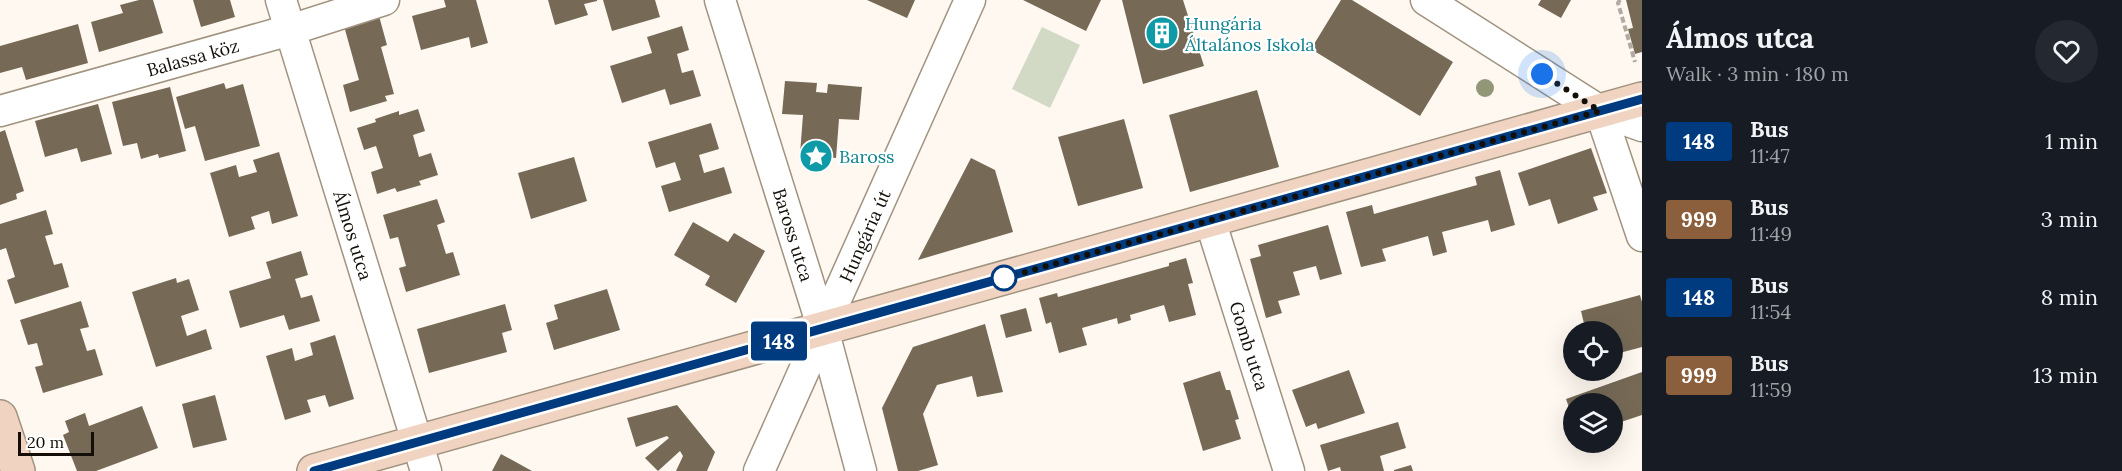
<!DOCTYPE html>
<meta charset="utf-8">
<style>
:root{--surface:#171b24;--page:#242831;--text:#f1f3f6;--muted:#9ea1a6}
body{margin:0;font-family:Lora,serif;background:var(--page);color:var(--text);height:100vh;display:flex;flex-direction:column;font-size:22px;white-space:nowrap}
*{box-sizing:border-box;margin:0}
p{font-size:20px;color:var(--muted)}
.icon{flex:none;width:33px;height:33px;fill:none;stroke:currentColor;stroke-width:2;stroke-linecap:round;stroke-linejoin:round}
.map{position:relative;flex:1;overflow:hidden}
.details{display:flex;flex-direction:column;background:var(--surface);width:480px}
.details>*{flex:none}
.badge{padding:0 12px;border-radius:4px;font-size:21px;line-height:39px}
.fabs{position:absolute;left:1563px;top:321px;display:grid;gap:12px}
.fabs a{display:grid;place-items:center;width:60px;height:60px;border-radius:50%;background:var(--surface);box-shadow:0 6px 24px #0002;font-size:30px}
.scale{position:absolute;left:18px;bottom:15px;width:76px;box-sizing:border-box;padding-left:6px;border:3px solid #130e07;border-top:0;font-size:16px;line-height:21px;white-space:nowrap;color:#130e07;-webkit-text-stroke:4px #fff;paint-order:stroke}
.you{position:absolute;width:30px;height:30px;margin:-15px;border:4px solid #fff;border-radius:50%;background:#1a73e8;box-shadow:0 0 0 9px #1a73e833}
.map>.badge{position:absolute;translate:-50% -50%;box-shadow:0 0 0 3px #fff}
.round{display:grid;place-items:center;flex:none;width:63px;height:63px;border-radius:32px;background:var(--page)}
.headline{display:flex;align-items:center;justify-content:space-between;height:102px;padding:0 24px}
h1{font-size:28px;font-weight:700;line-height:45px}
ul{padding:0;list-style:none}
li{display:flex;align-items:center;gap:18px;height:78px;padding:0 24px}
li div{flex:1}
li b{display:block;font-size:22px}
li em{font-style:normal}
li .badge{min-width:66px;font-weight:700;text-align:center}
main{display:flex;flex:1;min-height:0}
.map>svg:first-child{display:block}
.green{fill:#d2d9c5}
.building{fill:#766a57}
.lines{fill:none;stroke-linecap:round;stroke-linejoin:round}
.street-casing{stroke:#a0937f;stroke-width:33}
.secondary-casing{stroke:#a0937f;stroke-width:36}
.path{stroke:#b0aaa3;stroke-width:4;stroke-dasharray:6 3;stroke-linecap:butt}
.street{stroke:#fff;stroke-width:30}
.secondary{stroke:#f0d4c1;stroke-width:33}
.tree{fill:#929778}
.line-casing{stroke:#fff;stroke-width:14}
.line{stroke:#003b80;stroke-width:9}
.walk{stroke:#130e07;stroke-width:6;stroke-dasharray:0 10.8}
.stop-dot{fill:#fff;stroke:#003b80;stroke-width:3}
.labels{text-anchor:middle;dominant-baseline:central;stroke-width:4.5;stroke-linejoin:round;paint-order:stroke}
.culture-label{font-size:18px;fill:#0d838f;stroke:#fff;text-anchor:start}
.street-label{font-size:18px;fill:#130e07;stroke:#fff}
</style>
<main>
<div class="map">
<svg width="1642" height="471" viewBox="0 0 1642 471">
<rect width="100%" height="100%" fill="#fef8f0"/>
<path class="green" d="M1042,27l38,18 -30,63 -38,-19z"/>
<path class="building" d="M139,0h14l10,33 -64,19 -8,-30 32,-9 -3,-8z
M193,0h37l5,17 -34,10z
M444,0h32l12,43 -17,5 -2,-11 -48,13 -9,-34 34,-9z
M548,0h49v1l-13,3 4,11 -33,10z
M603,0h52l5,17 -48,14z
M867,0h48l-8,18z
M1023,0h78l-15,31z
M1122,0h61l21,66 -61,18z
M1341,0h11l101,62 -33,54 -109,-67z
M1541,0h30l-10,18 -23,-13z
M1626,0h16v52l-7,2 -7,-25 5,-1z
M379,16l8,29 -6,2 13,47 -9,2 2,5 -37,11 -7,-27 16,-5 -15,-54z
M78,24l10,39 -62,17 -4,-13 -22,6v-27z
M682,26l7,24 -12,4 5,19 11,-3 8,26 -31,9 -5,-16 -43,14 -12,-37 42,-13 -5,-16z
M785,81l32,2 -1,9 11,1 1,-9 34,3 -3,33 -20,-1 -3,39 -36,-4 3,-39 -21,-1z
M224,83l2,6 17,-5 17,62 -55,15 -10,-35 -10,3 -9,-32z
M170,87l16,64 -27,7 -1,-4 -17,5 -4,-16 -14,3 -11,-44z
M1257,90l22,77 -89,25 -21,-77z
M98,104l14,50 -31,8 -4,-14 -32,9 -10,-36z
M418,109l7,22 -12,4 6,22 12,-4 7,22 -19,6 2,4 -24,7 -2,-4 -18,6 -6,-22 12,-4 -7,-22 -12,4 -7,-22 19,-6 -1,-3 24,-8v4z
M1124,119l19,69 -65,18 -20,-69z
M711,123l8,26 -20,6 5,18 20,-6 8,26 -63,19 -8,-26 20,-6 -6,-18 -19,6 -8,-26z
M5,130l19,61 -8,3 1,5 -17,6v-73z
M1591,148l16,45 -14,4 5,13 -40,14 -8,-25 -21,7 -11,-33z
M279,152l19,64 -26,8 -3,-13 -18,6 4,12 -26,8 -19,-64 26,-8 3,12 18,-5 -4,-12z
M574,157l13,44 -56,18 -13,-46z
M971,158l24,12 18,62 -95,28z
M1500,170l15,55 -24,7 -3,-12 -46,12 5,20 -14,4 -5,-20 -46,13 4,12 -25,6 -15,-55 26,-7 2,9 103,-29 -2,-8z
M437,199l8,23 -8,3 9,29 7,-2 7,23 -54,17 -7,-24 7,-2 -8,-29 -8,2 -7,-24z
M46,210l7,24 -8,2 9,29 8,-2 7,24 -54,17 -8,-24 8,-3 -9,-29 -6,2v-26z
M693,222l35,20 6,-9 31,18 -29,52 -31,-18 5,-9 -36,-21z
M1328,225l14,49 -22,6 -4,-14 -23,6 7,23 -22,6 4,12 -16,5 -16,-59 11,-3 -3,-11z
M301,251l7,24 -13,4 6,19 11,-3 8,26 -31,9 -5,-15 -44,13 -11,-37 42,-13 -5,-16z
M1186,258l7,25 -5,1 8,31 -27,7 -5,-17 -34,10 1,5 -13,4 -1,-6 -35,10 5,17 -28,8 -8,-31 -5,2 -7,-26 18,-5 1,4 111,-31v-3z
M176,278l1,5 12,-4 10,31 -18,6 6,20 19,-7 6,20 -56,18 -24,-75z
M607,289l13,41 -66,20 -8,-27 12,-4 -4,-14z
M1640,295l2,7v45l-30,8v-23h-26l-5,-21z
M81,301l8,26 -9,2 7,22 8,-2 8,26 -60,18 -8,-26 8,-2 -6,-22 -9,2 -8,-25z
M505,304l7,26 -10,3 5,19 -78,21 -12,-44z
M1026,308l6,23 -26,7 -6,-23z
M985,324l18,68 -26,5 -5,-21 -35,9 -14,29 15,51 -20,6h-20l-16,-63 31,-61z
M335,335l19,64 -25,8 -4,-12 -18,5 4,12 -26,8 -19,-64 26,-8 3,13 18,-6 -3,-12z
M1349,370l16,43 -47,16 -2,-6 -10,4 -14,-37z
M1220,371l6,19h4l9,29 -4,1 6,19 -38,12 -20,-68z
M1642,372v43l-30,10v-21h-38l-1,15 -7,-20z
M215,395l12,45 -34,8 -11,-44z
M677,405l38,47 -8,19h-31l7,-15 -3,-5 -22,20 -13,-13 24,-20 -2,-2 -31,11 -9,-29z
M142,406l16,42 -62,23h-19l-14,-36 6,-3 -4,-11 20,-8 4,13z
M1398,422l8,26 -26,8 4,15h-43l-1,-4 -12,4 -8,-26z
M501,454l31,17h-40z
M1411,465l2,6h-19v-1z"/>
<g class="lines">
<g class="street-casing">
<g id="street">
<path id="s1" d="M281,0l145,471"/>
<path id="s2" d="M720,0l103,329 38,142"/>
<path d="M1426,0l174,111 42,15"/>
<path id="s3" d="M0,111l290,-81 94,-30"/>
<path d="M1600,111l42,125"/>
<path id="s4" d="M1210,220l79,251"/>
<path id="s5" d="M759,471l211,-471"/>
</g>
</g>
<g class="secondary-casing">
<path id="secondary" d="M0,417l18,54
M314,471l1328,-372"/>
</g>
<path class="path" d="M1620,0l-2,3 17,59"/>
<use href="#street" class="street"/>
<use href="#secondary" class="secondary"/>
</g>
<circle class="tree" cx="1485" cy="88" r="9"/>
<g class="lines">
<g class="line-casing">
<path id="line" d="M314,471l1328,-372"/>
</g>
<use href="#line" class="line"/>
<path class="walk" d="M1004,278l596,-167 -58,-37"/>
</g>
<defs>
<g id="building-disc" transform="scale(1.725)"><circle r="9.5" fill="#0f9aa8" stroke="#fff"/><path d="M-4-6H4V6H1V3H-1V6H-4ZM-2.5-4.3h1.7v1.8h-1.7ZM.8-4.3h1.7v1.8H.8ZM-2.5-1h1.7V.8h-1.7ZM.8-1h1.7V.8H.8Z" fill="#fff"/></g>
<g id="sight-disc" transform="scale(1.725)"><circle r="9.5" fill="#0f9aa8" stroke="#fff"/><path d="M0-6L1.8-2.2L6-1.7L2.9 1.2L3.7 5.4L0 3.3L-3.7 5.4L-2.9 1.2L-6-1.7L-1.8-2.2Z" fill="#fff"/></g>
</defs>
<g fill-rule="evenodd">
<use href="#building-disc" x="1162" y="33"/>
<use href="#sight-disc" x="816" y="156"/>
</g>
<circle class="stop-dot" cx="1004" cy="278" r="12"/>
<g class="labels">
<g class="culture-label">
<text x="1185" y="23">Hungária<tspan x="1185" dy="21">Általános Iskola</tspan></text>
<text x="839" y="156">Baross</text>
</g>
<g class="street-label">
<text stroke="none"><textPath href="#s3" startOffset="200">Balassa köz</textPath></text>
<text stroke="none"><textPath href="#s2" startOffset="246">Baross utca</textPath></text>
<text stroke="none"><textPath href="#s1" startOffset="246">Álmos utca</textPath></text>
<text stroke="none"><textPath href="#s5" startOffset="258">Hungária út</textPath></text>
<text stroke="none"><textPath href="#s4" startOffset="132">Gomb utca</textPath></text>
</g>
</g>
</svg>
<div class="fabs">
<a><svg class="icon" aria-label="locate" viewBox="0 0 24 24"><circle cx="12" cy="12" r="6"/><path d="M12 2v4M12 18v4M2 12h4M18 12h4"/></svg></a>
<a><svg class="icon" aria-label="layers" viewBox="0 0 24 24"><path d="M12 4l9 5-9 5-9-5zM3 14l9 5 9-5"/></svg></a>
</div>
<div class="scale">20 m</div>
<div class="you" style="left:1542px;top:74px"></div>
<b class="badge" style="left:779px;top:341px;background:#003b80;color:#fff">148</b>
</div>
<section class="details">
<div class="headline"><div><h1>Álmos utca</h1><p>Walk · 3 min · 180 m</p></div><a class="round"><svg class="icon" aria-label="heart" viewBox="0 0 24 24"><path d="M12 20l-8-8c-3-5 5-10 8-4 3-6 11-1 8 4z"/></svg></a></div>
<ul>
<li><span class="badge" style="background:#003b80;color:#fff">148</span><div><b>Bus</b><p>11:47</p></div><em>1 min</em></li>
<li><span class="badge" style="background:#8b5e3c;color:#fff">999</span><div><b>Bus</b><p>11:49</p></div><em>3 min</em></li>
<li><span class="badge" style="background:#003b80;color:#fff">148</span><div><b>Bus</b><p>11:54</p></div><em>8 min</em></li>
<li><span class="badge" style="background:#8b5e3c;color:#fff">999</span><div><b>Bus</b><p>11:59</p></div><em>13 min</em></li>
</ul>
</section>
</main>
